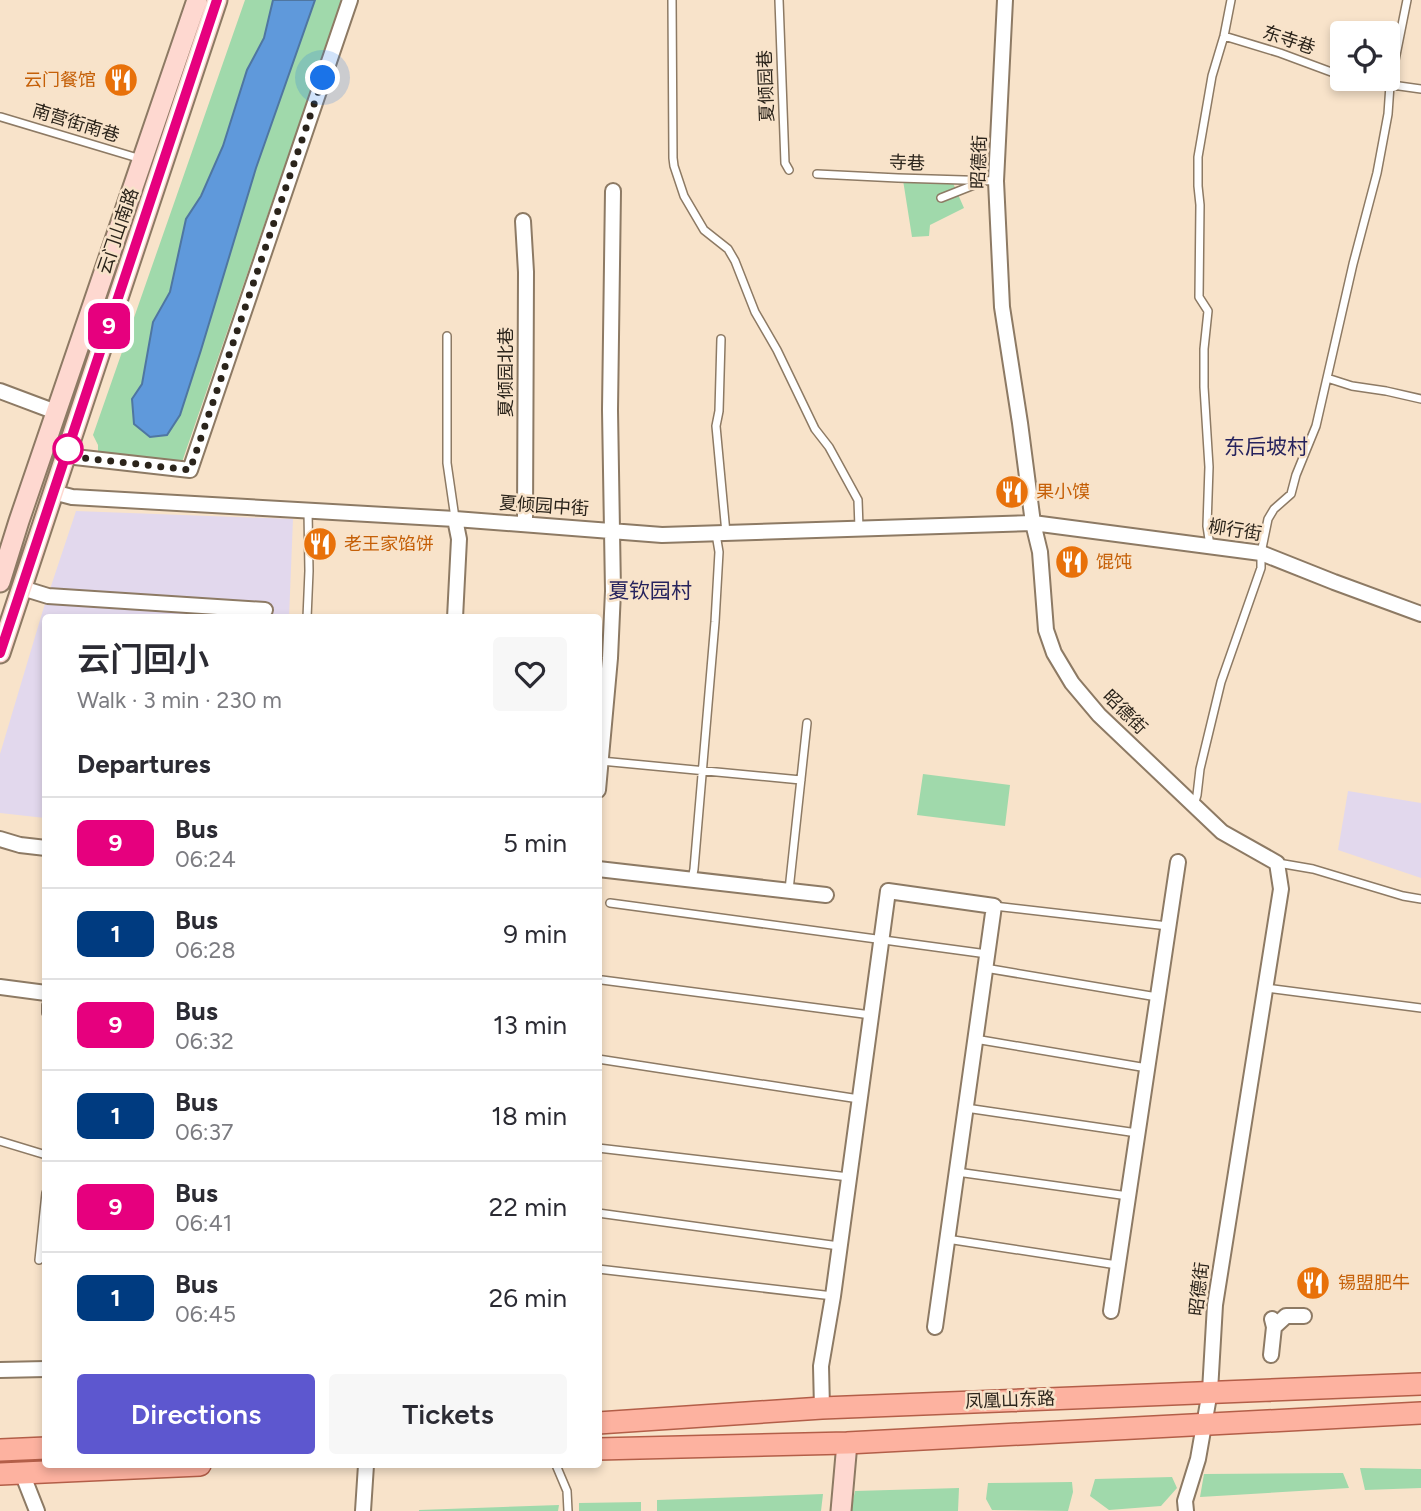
<!DOCTYPE html>
<meta charset="utf-8">
<style>
:root{--surface:#fff;--page:#f7f7f7;--text:#2b2b33;--muted:#7c7c81;--line:#e1e1e2;--accent:#5d57cf}
body{margin:0;font-family:Figtree,"Noto Sans SC",sans-serif;background:var(--page);color:var(--text);height:100vh;display:flex;flex-direction:column;font-size:26px;white-space:nowrap}
*{box-sizing:border-box;margin:0}
p{font-size:23px;color:var(--muted)}
.icon{flex:none;width:38px;height:38px;fill:none;stroke:currentColor;stroke-width:2;stroke-linecap:round;stroke-linejoin:round}
.map{position:relative;flex:1;overflow:hidden}
.drawer{position:absolute;left:42px;top:614px;width:560px;height:854px;display:flex;flex-direction:column;background:var(--surface);border-radius:7px;box-shadow:0 4px 10px #0003}
.drawer>*{flex:none}
.badge{padding:0 14px;border-radius:10px;font-size:24px;line-height:46px}
.controls{position:absolute;left:1330px;top:21px;display:grid;gap:14px}
.controls a{display:grid;place-items:center;width:70px;height:70px;border-radius:7px;background:var(--surface);box-shadow:0 4px 10px #0003;font-size:35px}
.you{position:absolute;width:35px;height:35px;margin:-18px;border:5px solid #fff;border-radius:50%;background:#1a73e8;box-shadow:0 0 0 10px #1a73e833}
.map>.badge{position:absolute;translate:-50% -50%;box-shadow:0 0 0 4px #fff}
h2{padding:0 35px;font-size:26px;line-height:63px}
.round{display:grid;place-items:center;flex:none;width:74px;height:74px;border-radius:7px;background:var(--page)}
.head{display:flex;align-items:center;justify-content:space-between;height:119px;padding:0 35px}
h1{font-size:33px;font-weight:600;line-height:52px}
.button{display:flex;gap:14px;margin-top:auto;padding:14px 35px}
.button a{flex:1;height:80px;border-radius:7px;background:var(--accent);color:#fff;font-size:28px;font-weight:600;line-height:80px;text-align:center}
.button a+a{background:var(--page);color:var(--text)}
ul{padding:0;list-style:none}
li{display:flex;align-items:center;gap:21px;height:91px;padding:0 35px;border-top:2px solid var(--line)}
li div{flex:1}
li b{display:block;font-size:26px}
li em{font-style:normal}
li .badge{min-width:77px;font-weight:700;text-align:center}
.map>svg:first-child{display:block}
.education{fill:#e2d8ed}
.green{fill:#a0d9ab}
.water{fill:#5f99db;stroke:#4f76a1;stroke-width:2}
.lines{fill:none;stroke-linecap:round;stroke-linejoin:round}
.lane-casing{stroke:#8d7a64;stroke-width:10}
.street-casing{stroke:#8d7a64;stroke-width:18}
.secondary-casing{stroke:#8d7a64;stroke-width:23}
.primary-casing{stroke:#b35e48;stroke-width:24}
.lane{stroke:#fff;stroke-width:7}
.street{stroke:#fff;stroke-width:14}
.secondary{stroke:#fed8d0;stroke-width:19}
.primary{stroke:#fdb2a0;stroke-width:21}
.line-casing{stroke:#fff;stroke-width:16}
.line{stroke:#e6007e;stroke-width:10}
.walk{stroke:#2b241b;stroke-width:7;stroke-dasharray:0 12.6}
.stop-dot{fill:#fff;stroke:#e6007e;stroke-width:3.5}
.labels{text-anchor:middle;dominant-baseline:central;stroke-width:5;stroke-linejoin:round;paint-order:stroke}
.street-label{font-size:18px;fill:#2b241b;stroke:#f8e3ca}
.food-label{font-size:18px;fill:#c56008;stroke:#f8e3ca;text-anchor:start}
.quarter-label{font-size:21px;fill:#26235d;stroke:#f8e3ca}
</style>
<div class="map">
<svg width="1421" height="1511" viewBox="0 0 1421 1511">
<rect width="100%" height="100%" fill="#f8e3ca"/>
<path class="education" d="M76,511l217,8 -4,99h-243l-1,200 -45,-5v-59l43,-144z
M1348,791l73,12v75l-83,-28z"/>
<path class="green" d="M245,0h97l-160,462 -84,-4v-13l-5,-10z
M903,180l50,3 11,25 -34,17 -1,11 -17,1z
M923,774l87,11 -5,41 -88,-11z
M1360,1468l61,1v19l-56,2z
M1343,1473l6,15 -149,9 4,-23z
M1172,1477l5,11 -16,18 -52,4 -19,-14 5,-17z
M1072,1482l1,10 -5,19 -76,-1 -6,-11 2,-16z
M959,1488l-1,23h-106l-1,-1 4,-19z
M823,1494l-2,17h-164v-11z
M641,1502v9h-62v-8z
M559,1505l-1,6h-139v-1z"/>
<path class="water" d="M273,0h42l-59,168 -55,182 -21,65 -13,20 -17,2 -16,-13 -2,-25 10,-15 11,-62 17,-30 16,-73 15,-23 22,-50 24,-76 17,-32z"/>
<g class="lines">
<g class="lane-casing">
<path id="lane" d="M672,0l1,158 1,8 10,30 20,34 24,19 7,12 20,51 22,38 38,79 14,18 29,53 1,28
M779,0l6,163 4,7
M1224,36l56,17 62,23
M1349,79l72,10
M1,117l140,42
M817,174l81,4 98,3
M941,198l38,-15
M447,336v127l8,55
M721,339l-2,72 -3,15 10,107
M1327,378l25,8 34,5 35,8
M1210,546l-3,-20 2,-59 -5,-80v-38l4,-38 -9,-14 1,-92 -2,-19v-29l14,-81 12,-40 7,-36
M307,618l2,-47 -1,-60
M601,761l200,19
M1194,805l3,-10 3,-26 21,-87 40,-114v-15l7,-34 6,-10 17,-15 5,-19 20,-49 37,-162 24,-91 11,-59 2,-29 17,-85
M1278,863l35,6 90,27 18,3
M692,879l2,-10 21,-247 4,-70 -3,-18
M789,890l18,-167
M610,903l377,51
M994,906l174,20
M985,968l172,29
M602,980l269,35
M1266,988l155,20
M46,1005v8
M975,1039l172,29
M598,1059l261,40
M966,1108l171,25
M0,1141l46,14
M598,1148l251,29
M957,1172l171,24
M598,1213l241,33
M947,1239l170,26
M39,1260l7,-67
M598,1269l235,27
M556,1465l11,26 1,20"/>
</g>
<g class="street-casing">
<path id="street" d="M1005,0l-9,181 6,126 18,116 13,100 7,29 6,78 8,23 18,30 27,32 123,117 55,31 4,26 -66,416 -5,86 -12,68 -13,42 1,10
M523,221l3,51 -1,252
M0,391l56,21
M66,456l124,14 160,-470
M53,492l19,5 383,22 207,16 371,-12 228,30 73,29 87,32
M22,588l26,8 217,14
M455,618l4,-79 -4,-20
M598,790l12,-132 3,-67 -3,-181 3,-219
M0,839l20,6 26,3
M598,869l228,26
M0,987l46,6
M1111,1311l67,-449
M1274,1327l12,-11h18
M1271,1355l3,-28 -2,-8
M0,1370l46,-1
M822,1408l-1,-42 12,-70 55,-405 106,15 -59,421
M22,1473l15,38
M363,1511l3,-46"/>
</g>
<g class="secondary-casing">
<path id="secondary" d="M0,582l19,-61 178,-521
M0,653l217,-653
M841,1511l6,-68"/>
</g>
<g class="primary-casing">
<path id="primary" d="M598,1423l224,-15 599,-24
M598,1449l249,-6 574,-30
M0,1450l46,-2
M0,1474l200,-9"/>
</g>
<use href="#lane" class="lane"/>
<use href="#street" class="street"/>
<use href="#secondary" class="secondary"/>
<use href="#primary" class="primary"/>
</g>
<g class="lines">
<g class="line-casing">
<path id="line" d="M0,653l217,-653"/>
</g>
<use href="#line" class="line"/>
<path class="walk" d="M68,449l2,-5 -4,12 124,14 133,-392"/>
</g>
<defs>
<g id="restaurant-disc" transform="scale(1.75)"><circle r="9.5" fill="#e8710a" stroke="#f8e3ca"/><path d="M-5-6h1v4h1v-4h1v4h1v-4h1v5L-1.5 .5V6h-2V.5L-5-1ZM5-6V6H3V1.5H1.5Q1.5-4 5-6Z" fill="#fff"/></g>
</defs>
<g fill-rule="evenodd">
<use href="#restaurant-disc" x="121" y="80"/>
<use href="#restaurant-disc" x="1012" y="492"/>
<use href="#restaurant-disc" x="320" y="544"/>
<use href="#restaurant-disc" x="1072" y="562"/>
<use href="#restaurant-disc" x="1313" y="1283"/>
</g>
<circle class="stop-dot" cx="68" cy="449" r="14"/>
<g class="labels">
<g class="street-label">
<text transform="translate(1289 40) rotate(19)">东寺巷</text>
<text transform="translate(766 86) rotate(-92)">夏倾园巷</text>
<text transform="translate(76 123) rotate(17)">南营街南巷</text>
<text transform="translate(979 162) rotate(-88)">昭德街</text>
<text transform="translate(907 163) rotate(2)">寺巷</text>
<text transform="translate(118 231) rotate(-71)">云门山南路</text>
<text transform="translate(506 372) rotate(-90)">夏倾园北巷</text>
<text transform="translate(544 506) rotate(4)">夏倾园中街</text>
<text transform="translate(1235 530) rotate(9)">柳行街</text>
<text transform="translate(1125 712) rotate(45)">昭德街</text>
<text transform="translate(1199 1289) rotate(-83)">昭德街</text>
<text transform="translate(1010 1400) rotate(-2)">凤凰山东路</text>
</g>
<g class="food-label">
<text x="96" y="80" text-anchor="end">云门餐馆</text>
<text x="1036" y="492">果小馍</text>
<text x="344" y="544">老王家馅饼</text>
<text x="1096" y="562">馄饨</text>
<text x="1338" y="1283">锡盟肥牛</text>
</g>
<g class="quarter-label">
<text x="1266" y="446">东后坡村</text>
<text x="650" y="590">夏钦园村</text>
</g>
</g>
</svg>
<div class="controls">
<a><svg class="icon" aria-label="locate" viewBox="0 0 24 24"><circle cx="12" cy="12" r="6"/><path d="M12 2v4M12 18v4M2 12h4M18 12h4"/></svg></a>
</div>
<div class="you" style="left:323px;top:78px"></div>
<b class="badge" style="left:109px;top:326px;background:#e6007e;color:#fff">9</b>
<section class="drawer">
<div class="head"><div><h1>云门回小</h1><p>Walk · 3 min · 230 m</p></div><a class="round"><svg class="icon" aria-label="heart" viewBox="0 0 24 24"><path d="M12 20l-8-8c-3-5 5-10 8-4 3-6 11-1 8 4z"/></svg></a></div>
<h2>Departures</h2>
<ul>
<li><span class="badge" style="background:#e6007e;color:#fff">9</span><div><b>Bus</b><p>06:24</p></div><em>5 min</em></li>
<li><span class="badge" style="background:#003b80;color:#fff">1</span><div><b>Bus</b><p>06:28</p></div><em>9 min</em></li>
<li><span class="badge" style="background:#e6007e;color:#fff">9</span><div><b>Bus</b><p>06:32</p></div><em>13 min</em></li>
<li><span class="badge" style="background:#003b80;color:#fff">1</span><div><b>Bus</b><p>06:37</p></div><em>18 min</em></li>
<li><span class="badge" style="background:#e6007e;color:#fff">9</span><div><b>Bus</b><p>06:41</p></div><em>22 min</em></li>
<li><span class="badge" style="background:#003b80;color:#fff">1</span><div><b>Bus</b><p>06:45</p></div><em>26 min</em></li>
</ul>
<div class="button"><a>Directions</a><a>Tickets</a></div>
</section>
</div>
